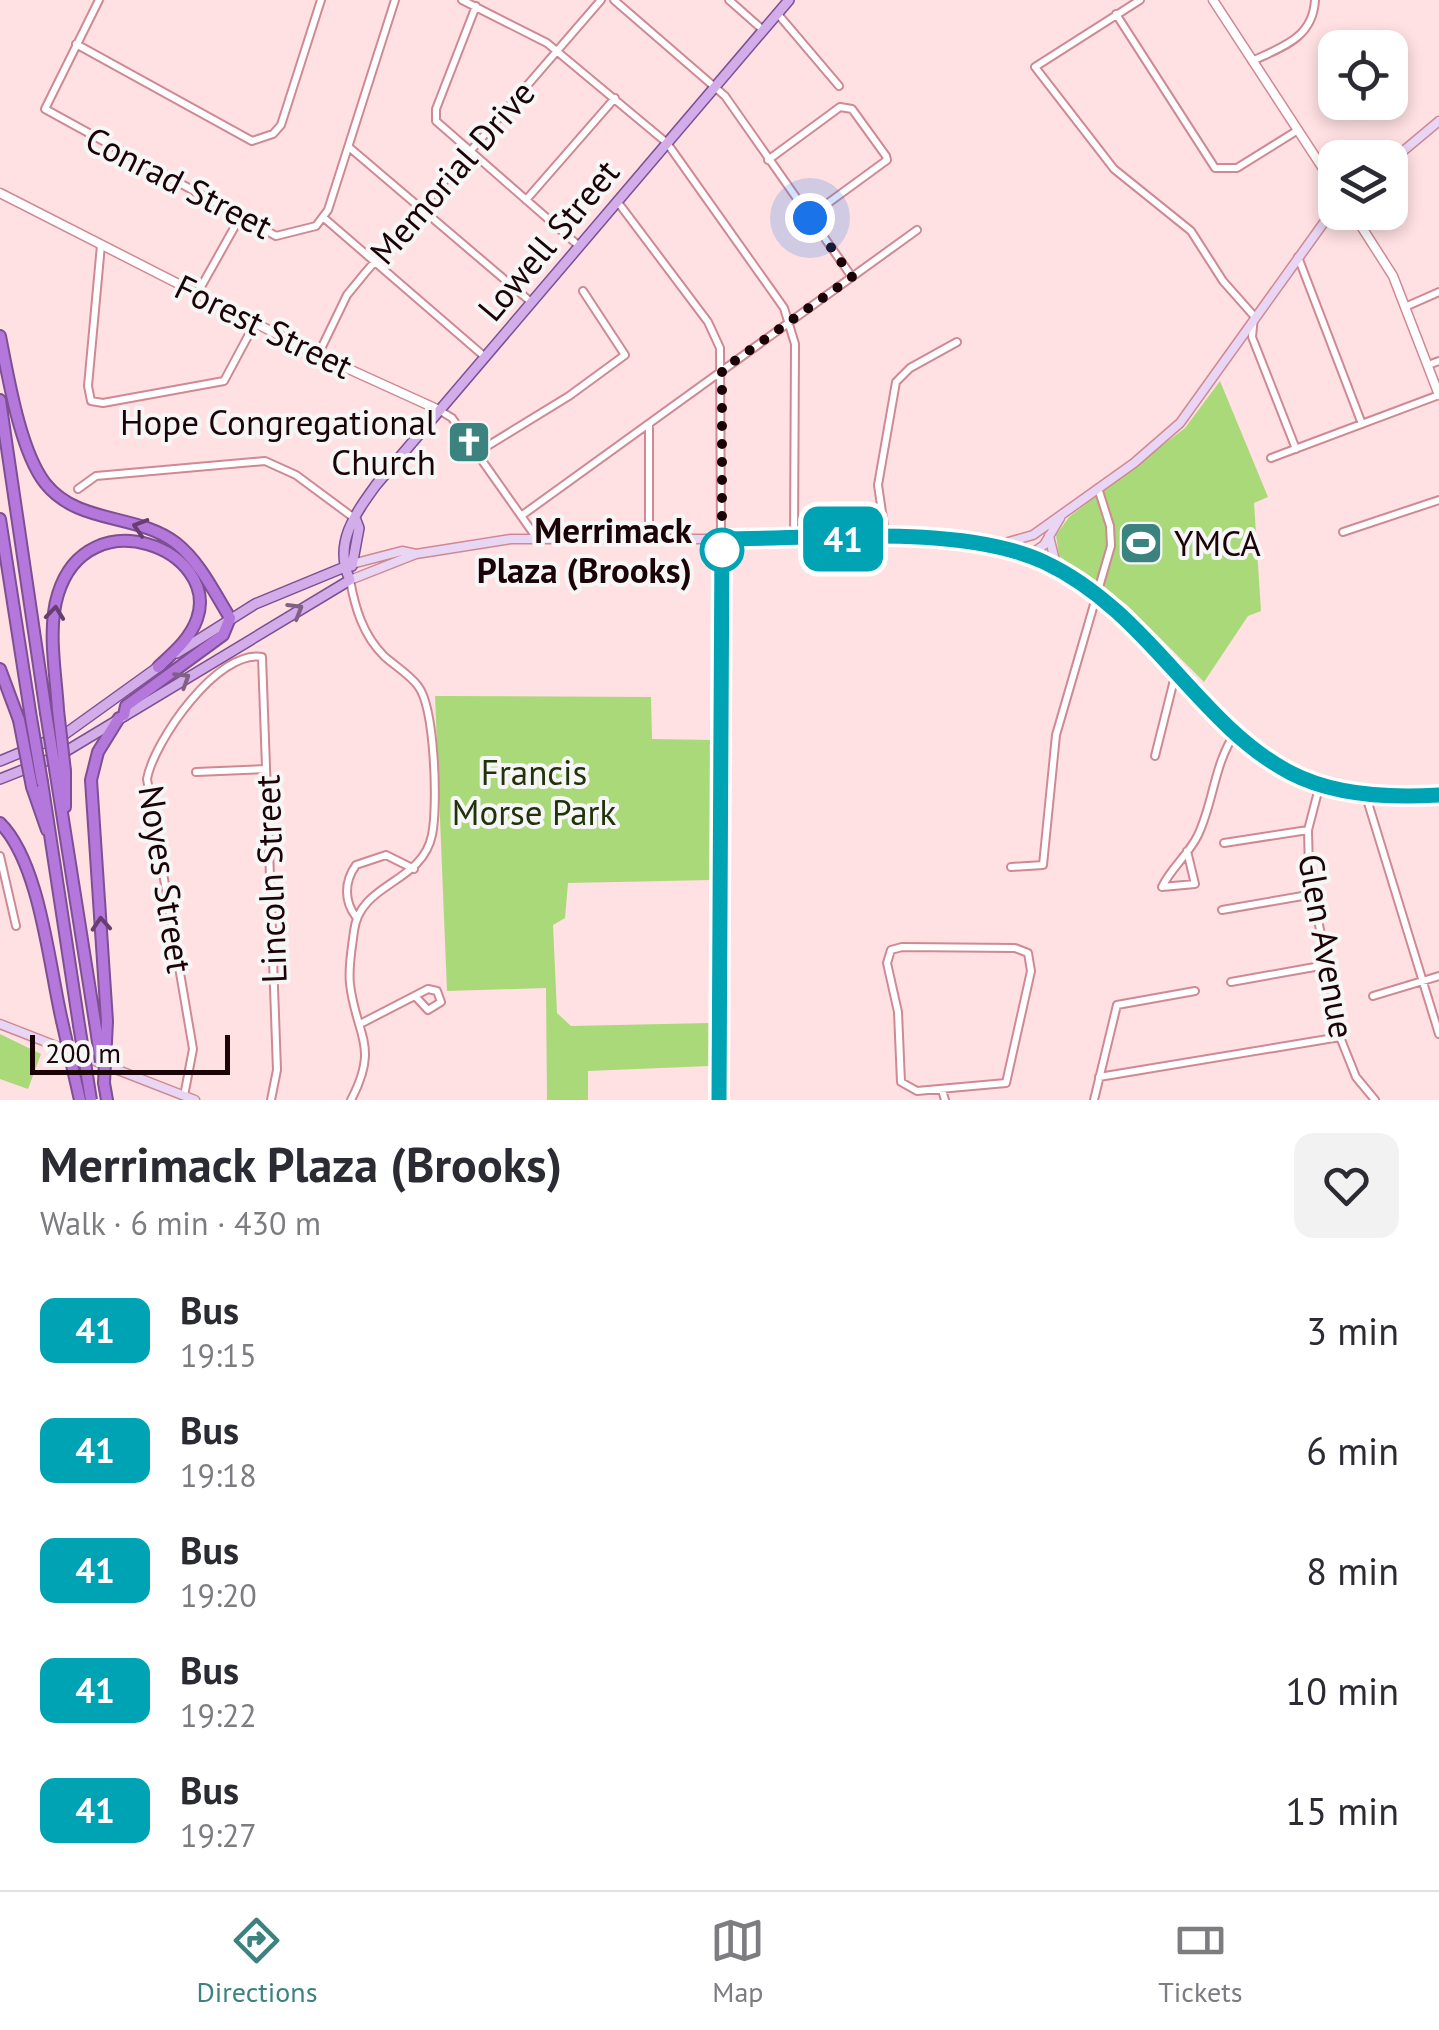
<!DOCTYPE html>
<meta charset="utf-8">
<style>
:root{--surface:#fff;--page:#f2f2f3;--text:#2b2b33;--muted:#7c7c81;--line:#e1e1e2;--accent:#3c8380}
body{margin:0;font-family:"PT Sans",sans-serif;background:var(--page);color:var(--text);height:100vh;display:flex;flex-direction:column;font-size:38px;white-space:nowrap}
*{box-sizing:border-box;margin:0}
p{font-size:32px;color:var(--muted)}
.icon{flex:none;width:55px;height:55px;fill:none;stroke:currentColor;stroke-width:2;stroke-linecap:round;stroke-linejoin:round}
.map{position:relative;height:1100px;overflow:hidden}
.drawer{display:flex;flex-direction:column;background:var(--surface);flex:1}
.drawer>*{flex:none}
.badge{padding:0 20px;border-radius:15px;font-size:35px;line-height:65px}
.fabs{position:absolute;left:1318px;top:30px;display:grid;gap:20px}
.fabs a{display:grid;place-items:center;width:90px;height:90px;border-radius:20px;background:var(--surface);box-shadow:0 5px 15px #0003;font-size:50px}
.scale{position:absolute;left:30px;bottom:25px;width:200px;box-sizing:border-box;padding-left:10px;border:5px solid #1b0408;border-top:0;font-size:28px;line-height:35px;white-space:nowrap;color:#1b0408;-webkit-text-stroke:8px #f6f6f6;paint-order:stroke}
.you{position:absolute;width:50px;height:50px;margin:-25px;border:8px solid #fff;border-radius:50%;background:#1a73e8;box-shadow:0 0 0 15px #1a73e833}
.map>.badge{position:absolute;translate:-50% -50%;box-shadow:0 0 0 5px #fff}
.round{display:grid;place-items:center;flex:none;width:105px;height:105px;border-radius:20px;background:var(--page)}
.overview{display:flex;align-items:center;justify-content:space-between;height:170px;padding:0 40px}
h1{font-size:48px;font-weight:700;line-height:75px}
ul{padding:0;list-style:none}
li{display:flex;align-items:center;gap:30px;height:120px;padding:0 40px}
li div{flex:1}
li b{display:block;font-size:38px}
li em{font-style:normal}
li .badge{min-width:110px;font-weight:700;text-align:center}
.tabs{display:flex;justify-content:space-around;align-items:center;height:140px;border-top:2px solid var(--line);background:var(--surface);font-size:28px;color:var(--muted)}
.tabs a{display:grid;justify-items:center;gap:5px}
.tabs .selected{color:var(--accent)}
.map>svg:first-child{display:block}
.green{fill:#a9d979}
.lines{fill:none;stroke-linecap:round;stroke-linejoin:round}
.minor-casing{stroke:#cf8993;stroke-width:10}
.tertiary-casing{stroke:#cf8993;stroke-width:11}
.secondary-casing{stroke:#cf8993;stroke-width:11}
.primary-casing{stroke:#7e4f92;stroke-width:12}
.motorway-casing{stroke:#7e4f92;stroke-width:14}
.minor{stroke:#fff;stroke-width:6}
.tertiary{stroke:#fff;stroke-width:8}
.secondary{stroke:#e8d6f4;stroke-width:8}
.primary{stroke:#d2adea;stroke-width:9}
.motorway{stroke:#b477dc;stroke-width:10}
.motorway-bridge-casing{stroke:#7e4f92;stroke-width:14;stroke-linecap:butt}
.motorway-bridge{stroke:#b477dc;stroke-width:10}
.oneway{stroke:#683e72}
.oneway2{stroke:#806184}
.line-casing{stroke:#fff;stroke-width:22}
.line{stroke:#00a3b4;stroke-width:15}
.walk{stroke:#1b0408;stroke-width:10;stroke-dasharray:0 18}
.stop-dot{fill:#fff;stroke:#00a3b4;stroke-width:5}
.labels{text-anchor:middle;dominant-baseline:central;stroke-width:8;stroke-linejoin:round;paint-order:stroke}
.street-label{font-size:35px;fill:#1b0408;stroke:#f6f6f6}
.poi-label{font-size:35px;fill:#1b0408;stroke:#f6f6f6;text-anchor:end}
.stop-label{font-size:35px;font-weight:bold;fill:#1b0408;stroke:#f6f6f6;text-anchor:end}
.park-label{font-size:35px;fill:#21330b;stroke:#f6f6f6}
</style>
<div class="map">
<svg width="1439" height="1100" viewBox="0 0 1439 1100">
<rect width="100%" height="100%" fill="#ffe0e3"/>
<path class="green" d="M1220,381l48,116 -14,6 7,108 -13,5 -44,66 -77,-77 -68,-49 -3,-21 13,-18 116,-89z
M435,696l216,1 1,42 61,1 -2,140 -143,3 -3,35 -12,7 4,88 14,13 139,-3 -1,43 -121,5v29h-41l-1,-112 -99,3z
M0,1034l41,20 -13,35 -28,-10z"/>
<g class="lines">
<g class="minor-casing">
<path id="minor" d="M99,0l-54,109 231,127 40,-10 12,-16 67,-210
M462,0l85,43 120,100 117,165 11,36 -1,195
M614,0l111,96 127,181
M729,0l34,30
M1140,0l-105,67 79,102 77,62 32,50 31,35 -2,21 44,112
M476,6l-40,103v12l143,125
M777,13l62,73
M1116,14l99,154h22l61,-38
M76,44l176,97 21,-7 8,-9 40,-125
M1252,61c30,-14 61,-23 63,-61
M350,148l181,154
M768,160l72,-53 12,2 34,47 1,4 -78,57
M526,200l89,-102
M617,201l91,121 12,26 1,191
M324,218l161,139
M101,245l-13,141 3,15 12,2 121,-22 31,-58
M1298,257l64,167
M197,294l42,-75
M1405,307l34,-15
M318,355l29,-60 18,-22 236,-273
M1428,365l11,-4
M439,410l13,8 84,119
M649,425v114
M476,453l93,-57 56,-41 -42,-64
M1271,458l168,-63
M78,489l18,-13 169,-15 31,14 58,43
M521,516l396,-286
M1343,532l96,-32
M886,539l-8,-54 18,-103 14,-14 47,-26
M350,580c5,28 13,55 34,76 11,10 25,18 34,30 17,22 20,120 14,149 -10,49 -72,47 -78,96 -2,17 -6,36 -4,53 6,52 30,61 1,116
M1155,756l22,-88
M196,772l70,-3
M1320,784l-12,46 1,41 31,166 16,40 19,23
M1365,793l74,241
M1224,843l84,-13
M1187,851l8,33 -33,3c9,-19 27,-33 36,-52 16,-34 16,-72 38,-103
M0,856l16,70
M1011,867l32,-2 13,-130 55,-189 -1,-20 -12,-38
M1222,910l92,-16
M356,917c-12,-16 -12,-35 0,-52l30,-10 28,14
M902,947l113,1 13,5 3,18 -25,112 -89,8 -16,-9 -3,-70 -11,-49 4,-13z
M1231,982l95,-17
M1373,996l66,-20
M362,1023l66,-34 9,2 4,11 -13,8 -13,-14
M1099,1077l241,-40
M942,1090l3,10
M184,1096l9,-47 -46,-270c7,-38 71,-130 115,-122l15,413 -6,30
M1094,1100l23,-95 78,-14"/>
</g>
<g class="tertiary-casing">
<path id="tertiary" d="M1213,0l122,187
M0,193l318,162 121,55
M1352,212l41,64 46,119
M719,1100l2,-561"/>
</g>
<g class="secondary-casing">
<path id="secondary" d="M1390,162l49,-41
M1049,536l8,33
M998,545l35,-10 101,-72 46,-40 155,-216
M1028,556l16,-11 16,-27
M352,564l50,-13 14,3
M350,580l66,-26 95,-15h434c107,11 172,64 243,142 31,33 61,70 102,91 44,24 100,26 149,22
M0,1024l195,76"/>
</g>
<g class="primary-casing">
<path id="primary" d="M352,566l7,-38 -3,-8
M350,580c-17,-36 5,-66 26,-95l413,-485
M177,653l78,-49 97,-40
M0,761l65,-27 96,-69
M0,779l58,-23 292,-176"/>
</g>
<g class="motorway-casing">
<path id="motorway" d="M0,336c8,40 20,115 45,147 33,42 92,30 131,60 24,19 38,49 54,75l-7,17 -97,71 -2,9
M0,400l46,313
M0,519l31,199
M0,669l19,51
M58,710c-2,-36 -11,-81 0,-116 30,-97 163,-44 139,25 -7,20 -24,34 -39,48
M56,775l39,247
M42,782l37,243
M32,787l15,43
M65,807v-36
M0,823c40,40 49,142 62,198
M107,1021l-16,-241 7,-28 21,-34
M104,1083l3,17"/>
</g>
<use href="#minor" class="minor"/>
<use href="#tertiary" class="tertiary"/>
<use href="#secondary" class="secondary"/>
<use href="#primary" class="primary"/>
<use href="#motorway" class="motorway"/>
<g class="motorway-bridge-casing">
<path id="motorway-bridge" d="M58,710l7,61
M46,713l10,62
M31,718l11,64
M19,720l13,67
M62,1021l18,79
M95,1022l6,40
M79,1025l12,75
M104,1083l3,-62"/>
</g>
<use href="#motorway-bridge" class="motorway-bridge"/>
</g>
<defs><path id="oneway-chevron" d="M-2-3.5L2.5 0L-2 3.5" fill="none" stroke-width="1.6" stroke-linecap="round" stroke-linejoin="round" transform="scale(2.5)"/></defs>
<g class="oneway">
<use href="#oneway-chevron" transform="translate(140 527) rotate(-163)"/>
<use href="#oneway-chevron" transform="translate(55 613) rotate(-84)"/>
<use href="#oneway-chevron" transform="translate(101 924) rotate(-94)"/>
</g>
<g class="oneway2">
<use href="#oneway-chevron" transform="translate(296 610) rotate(-31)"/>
<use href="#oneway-chevron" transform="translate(183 679) rotate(-32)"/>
</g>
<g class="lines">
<g class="line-casing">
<path id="line" d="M719,1100l3,-561c93,0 238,-16 322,23 105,49 154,163 247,211 44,23 100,25 148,22"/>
</g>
<use href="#line" class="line"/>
<path class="walk" d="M722,550v10v-190l130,-93 -42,-59"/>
</g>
<defs>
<g id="church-square" transform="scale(2.25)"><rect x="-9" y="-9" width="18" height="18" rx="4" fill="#3c8380" stroke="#f6f6f6"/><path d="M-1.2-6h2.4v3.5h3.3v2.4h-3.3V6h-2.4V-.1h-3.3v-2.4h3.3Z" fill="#fff"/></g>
<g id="stadium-square" transform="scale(2.25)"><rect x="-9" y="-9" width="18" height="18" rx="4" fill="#3c8380" stroke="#f6f6f6"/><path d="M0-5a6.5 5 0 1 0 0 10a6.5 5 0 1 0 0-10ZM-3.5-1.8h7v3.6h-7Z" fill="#fff"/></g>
</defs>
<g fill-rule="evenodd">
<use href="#church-square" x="469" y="442"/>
<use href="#stadium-square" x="1141" y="543"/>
</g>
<circle class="stop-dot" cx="722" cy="550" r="20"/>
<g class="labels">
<g class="street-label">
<text transform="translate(452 172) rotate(-49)">Memorial Drive</text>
<text transform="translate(179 182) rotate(27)">Conrad Street</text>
<text transform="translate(548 240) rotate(-50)">Lowell Street</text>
<text transform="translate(264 326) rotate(26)">Forest Street</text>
<text transform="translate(166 879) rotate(81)">Noyes Street</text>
<text transform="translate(270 879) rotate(-92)">Lincoln Street</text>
<text transform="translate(1327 946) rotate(80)">Glen Avenue</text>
</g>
<g class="poi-label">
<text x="436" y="422">Hope Congregational<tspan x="436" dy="40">Church</tspan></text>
<text x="1174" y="543" text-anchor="start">YMCA</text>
</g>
<g class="stop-label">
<text x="692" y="530">Merrimack<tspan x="692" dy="40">Plaza (Brooks)</tspan></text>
</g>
<g class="park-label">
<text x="534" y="772">Francis<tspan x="534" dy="40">Morse Park</tspan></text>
</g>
</g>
</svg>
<div class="fabs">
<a><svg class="icon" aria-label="locate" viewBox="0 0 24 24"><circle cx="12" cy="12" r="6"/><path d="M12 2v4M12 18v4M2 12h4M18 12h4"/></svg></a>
<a><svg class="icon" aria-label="layers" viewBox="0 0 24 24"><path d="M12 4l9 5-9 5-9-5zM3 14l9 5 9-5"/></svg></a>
</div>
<div class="scale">200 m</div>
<div class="you" style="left:810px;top:218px"></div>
<b class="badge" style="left:843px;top:539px;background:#00a3b4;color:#fff">41</b>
</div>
<section class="drawer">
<div class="overview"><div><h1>Merrimack Plaza (Brooks)</h1><p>Walk · 6 min · 430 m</p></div><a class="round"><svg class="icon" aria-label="heart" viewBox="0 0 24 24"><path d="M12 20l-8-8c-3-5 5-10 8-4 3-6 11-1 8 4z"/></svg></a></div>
<ul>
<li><span class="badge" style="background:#00a3b4;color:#fff">41</span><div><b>Bus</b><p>19:15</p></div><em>3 min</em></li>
<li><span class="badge" style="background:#00a3b4;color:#fff">41</span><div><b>Bus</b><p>19:18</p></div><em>6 min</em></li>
<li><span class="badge" style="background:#00a3b4;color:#fff">41</span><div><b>Bus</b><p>19:20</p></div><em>8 min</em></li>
<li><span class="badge" style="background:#00a3b4;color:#fff">41</span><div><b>Bus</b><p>19:22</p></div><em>10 min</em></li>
<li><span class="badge" style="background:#00a3b4;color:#fff">41</span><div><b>Bus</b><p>19:27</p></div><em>15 min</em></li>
</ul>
</section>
<nav class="tabs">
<a class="selected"><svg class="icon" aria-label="directions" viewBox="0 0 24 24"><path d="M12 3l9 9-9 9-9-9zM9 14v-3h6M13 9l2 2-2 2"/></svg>Directions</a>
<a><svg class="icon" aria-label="map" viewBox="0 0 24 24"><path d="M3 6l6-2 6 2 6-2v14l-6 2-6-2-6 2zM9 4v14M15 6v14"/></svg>Map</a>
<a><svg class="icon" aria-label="tickets" viewBox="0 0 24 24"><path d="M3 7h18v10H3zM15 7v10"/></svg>Tickets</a>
</nav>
